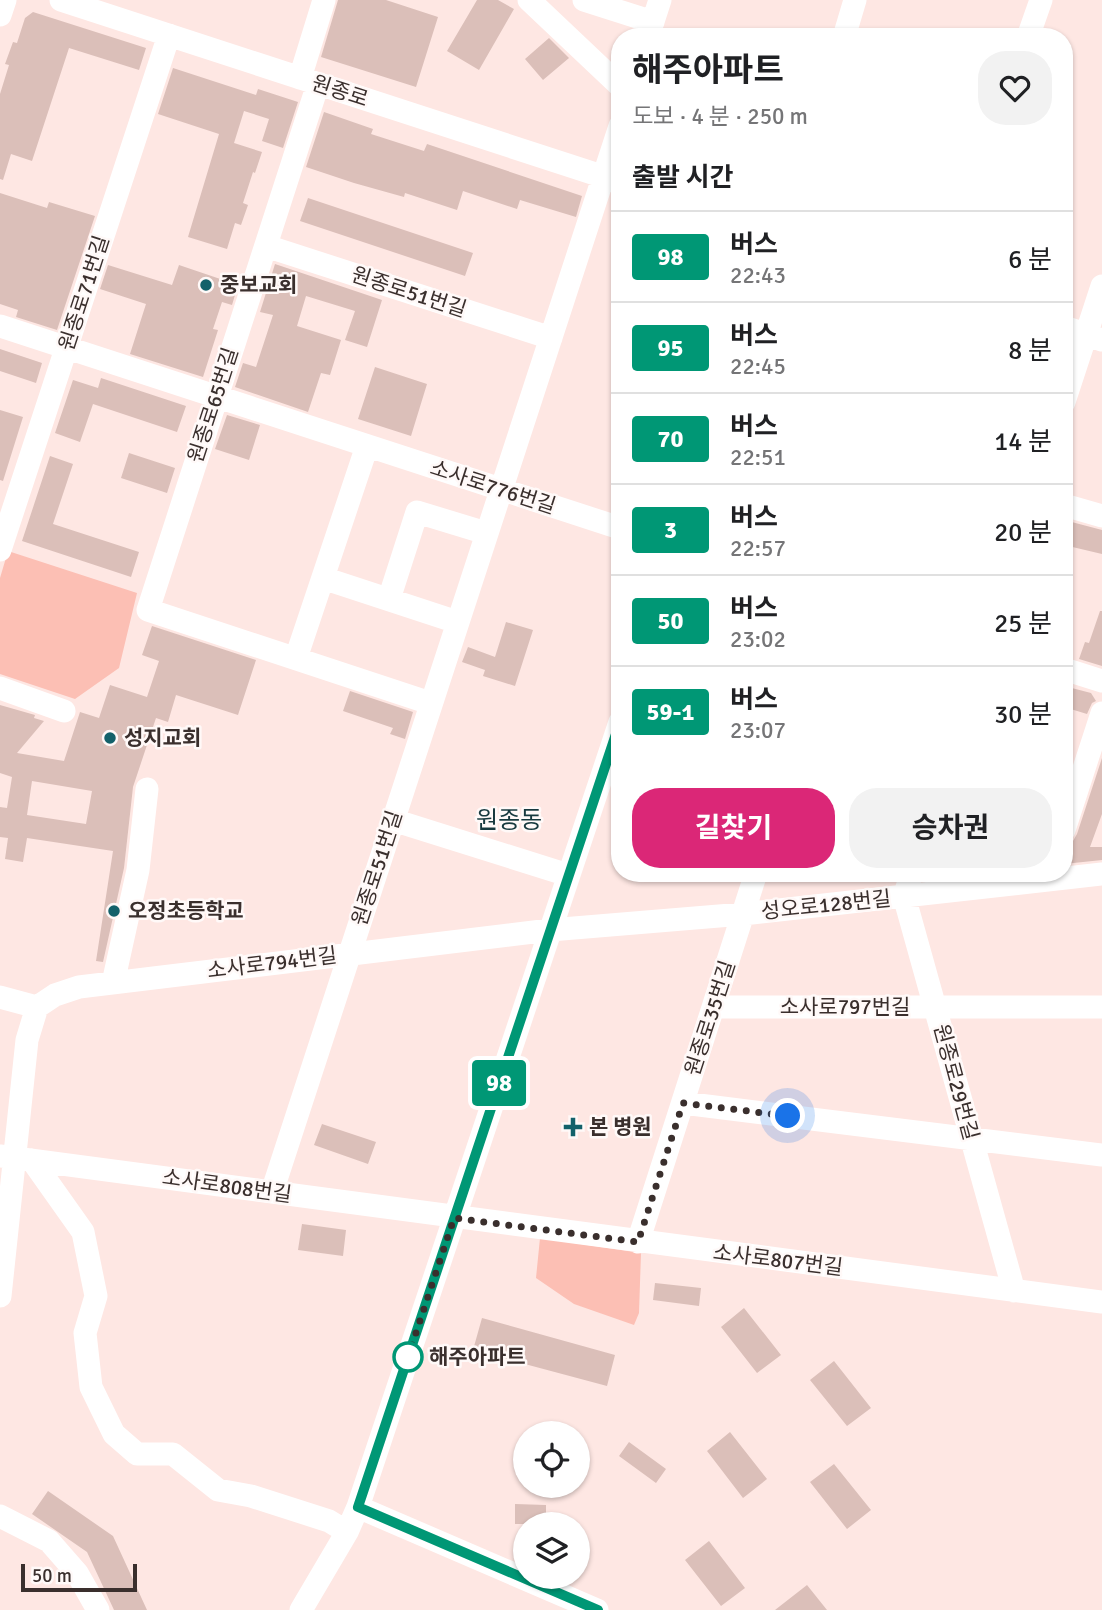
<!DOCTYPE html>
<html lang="ko">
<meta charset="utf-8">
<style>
:root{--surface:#fff;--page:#f2f2f2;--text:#202124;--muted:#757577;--line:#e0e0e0;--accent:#db2777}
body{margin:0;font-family:Signika,"Noto Sans KR",sans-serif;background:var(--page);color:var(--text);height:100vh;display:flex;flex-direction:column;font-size:26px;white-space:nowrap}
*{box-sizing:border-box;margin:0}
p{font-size:23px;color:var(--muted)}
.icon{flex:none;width:38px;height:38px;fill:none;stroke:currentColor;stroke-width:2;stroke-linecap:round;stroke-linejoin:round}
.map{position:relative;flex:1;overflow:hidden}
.details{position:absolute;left:611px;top:28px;width:462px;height:854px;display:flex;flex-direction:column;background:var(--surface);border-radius:28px;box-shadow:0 2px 5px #0004}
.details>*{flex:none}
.badge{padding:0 14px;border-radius:5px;font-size:24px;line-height:46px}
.controls{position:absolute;left:513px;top:1421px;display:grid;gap:14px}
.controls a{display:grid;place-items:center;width:77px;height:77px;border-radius:50%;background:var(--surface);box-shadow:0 2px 5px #0004;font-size:35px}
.scale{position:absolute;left:21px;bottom:18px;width:116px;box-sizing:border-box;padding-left:7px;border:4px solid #3a2f2d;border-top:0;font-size:19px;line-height:24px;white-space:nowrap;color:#3a2f2d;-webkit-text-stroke:5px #fff9f8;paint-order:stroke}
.you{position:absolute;width:35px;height:35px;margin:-18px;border:5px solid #fff;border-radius:50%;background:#1a73e8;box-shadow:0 0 0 10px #1a73e833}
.map>.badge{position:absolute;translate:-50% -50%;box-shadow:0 0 0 4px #fff}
h2{padding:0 21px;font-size:26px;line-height:63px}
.round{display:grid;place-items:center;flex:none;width:74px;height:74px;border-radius:28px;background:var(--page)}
.head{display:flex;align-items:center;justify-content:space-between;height:119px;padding:0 21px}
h1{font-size:33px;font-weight:700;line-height:52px}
.primary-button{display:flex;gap:14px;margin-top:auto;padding:14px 21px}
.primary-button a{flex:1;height:80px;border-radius:28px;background:var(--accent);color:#fff;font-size:28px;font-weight:700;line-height:80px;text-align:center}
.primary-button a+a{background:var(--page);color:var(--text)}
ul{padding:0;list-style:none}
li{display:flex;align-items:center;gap:21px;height:91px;padding:0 21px;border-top:2px solid var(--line)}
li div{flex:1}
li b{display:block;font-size:26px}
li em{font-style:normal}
li .badge{min-width:77px;font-weight:700;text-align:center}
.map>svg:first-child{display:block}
.green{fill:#fcbfb4}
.building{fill:#dbbfb9;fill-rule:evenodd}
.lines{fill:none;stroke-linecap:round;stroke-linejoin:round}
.minor{stroke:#fff;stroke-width:23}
.line-casing{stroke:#fff;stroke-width:16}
.line{stroke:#009775;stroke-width:10}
.walk{stroke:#3a2f2d;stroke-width:7;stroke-dasharray:0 12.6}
.poi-dot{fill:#13616a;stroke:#fff9f8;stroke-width:2.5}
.stop-dot{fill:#fff;stroke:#009775;stroke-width:3.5}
.labels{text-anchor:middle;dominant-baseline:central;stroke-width:5;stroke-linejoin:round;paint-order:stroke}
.street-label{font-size:21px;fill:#3a2f2d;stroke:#fff9f8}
.poi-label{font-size:21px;font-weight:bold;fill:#3a2f2d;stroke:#fff9f8;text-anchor:start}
.stop-label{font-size:21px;font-weight:bold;fill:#3a2f2d;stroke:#fff9f8;text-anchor:start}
.quarter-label{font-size:24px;fill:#17393e;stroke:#fff9f8}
</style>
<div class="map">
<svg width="1102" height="1610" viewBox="0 0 1102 1610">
<rect width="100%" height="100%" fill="#fee7e3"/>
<path class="green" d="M8,551l129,42 -18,75 -44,31 -75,-25v-96z
M540,1238l101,15 -2,60 -5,12 -60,-21 -38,-26z"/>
<path class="building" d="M338,0h48l52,17 -22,70 -95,-30z
M477,0h21l16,9 -35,61 -32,-19z
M33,12l113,36 -7,22 -70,-22 -37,113 -21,-7 -8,26 -3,-1v-85l9,-29 -4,-1 8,-22 4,1 8,-25z
M549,38l20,20 -26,22 -18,-21z
M173,68l83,27 2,-6 40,13 -15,46 -21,-7 7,-22 -25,-8 -10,32 28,9 -7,21 -2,-1 -10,31 5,2 -7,20 -6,-2 -8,26 -39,-12 31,-103 -61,-20z
M324,112l49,17 -2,5 53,17 3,-7 155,52 -6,21 -56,-17 -3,9 -54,-18 -6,19 -52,-17 -1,4 -50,-14 -48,-16z
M0,193l47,15 2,-6 46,14 -38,114 -41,-13 2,-7 -18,-6z
M308,198l165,55 -8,23 -165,-55z
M275,264l107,36 -15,47 -22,-7 10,-29 -49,-15 -9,30 44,14 -11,35 -9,-2 -13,39 -73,-25 8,-24 13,4 17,-52 -13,-3z
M108,265l64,20 7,-20 59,20 -6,20 -10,-3 -9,27 5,1 -15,47 -73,-23 16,-50 -46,-15z
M0,349l42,14 -6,20 -36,-12z
M375,367l52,17 -16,52 -53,-17z
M101,378l85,28 -9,26 -84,-28 -13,38 -25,-9 18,-53 25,8z
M0,410l23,7 -20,64 -3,-1z
M227,415l33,10 -11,35 -34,-11z
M129,453l46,15 -8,25 -46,-15z
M50,456l23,8 -20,60 86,28 -8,25 -109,-36z
M1064,520l38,10v24l-38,-9z
M1100,611h2v55l-23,-7 6,-17 4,1z
M506,622l27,8 -18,56 -32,-10 2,-6 -23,-8 6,-15 27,10z
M152,626l104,34 -18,55 -62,-20 -8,27 -12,-4 -23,69 -9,81 -21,94 -7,-1 17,-110 -86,-13 -4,24 -18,-3 3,-21 -8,-1v-30l7,1 5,-31 -12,-4v-68l35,10 -1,3 10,3 -27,32 47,8 16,-49 19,6 11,-33 37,12 12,-36 -17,-6zM32,781l60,10 -6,33 -59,-9z
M1064,686l27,7 5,8 -4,2 -5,11 -23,-7z
M350,691l63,21 -8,27 -15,-5 3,-6 -50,-17z
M1102,758v56l-12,33h12v13l-38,4v-20l9,-3 4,-7z
M322,1124l54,18 -8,22 -54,-19z
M302,1224l44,6 -3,26 -45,-6z
M655,1283l46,5 -2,18 -46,-6z
M744,1308l37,47 -24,18 -36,-46z
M482,1318l133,37 -8,31 -134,-36z
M834,1361l37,47 -24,18 -37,-46z
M730,1432l37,47 -24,19 -36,-47z
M629,1442l37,27 -10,14 -37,-27z
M834,1464l37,46 -24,19 -37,-47z
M48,1491l65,45 34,74h-33l-27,-58 -55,-38z
M515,1504l31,1v19h-31z
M709,1541l36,47 -24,18 -36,-46z
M807,1585l20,25h-52z"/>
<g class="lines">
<path class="minor" d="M61,0l559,182
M529,0l91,86
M584,0l69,22
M0,15l5,-15
M648,37l12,-37
M844,37l11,-37
M1028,37l13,-37
M300,78l24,-78
M318,84l-170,526 282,93
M266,246l285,92
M0,326l620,202
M1064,327l38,13
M1064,402l38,-116
M1064,505l38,11
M0,550l169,-515
M323,578l134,44
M389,599l28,-87 69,21
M296,658l71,-212
M1064,669l38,12
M0,688l64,23
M393,820l175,55
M1064,830l38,-117
M912,873l-8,23 110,395
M113,983l25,-113 9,-81
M0,997l37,10
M37,1007l18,-12 24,-8 471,-57 193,-16 359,-40
M714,1007h388
M683,1103l419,52
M0,1156l1102,146
M32,1160l51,72 13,64 -11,37 6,54 23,47 23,20h36l45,36 33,6 78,25 18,11
M272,1192l348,-1066
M638,1242l118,-369
M0,1296l27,-256 10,-33
M358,1507l239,103
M0,1516l49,25 28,32 21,37
M301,1610l46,-78 11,-25 262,-785"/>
</g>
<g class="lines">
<g class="line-casing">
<path id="line" d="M598,1610l-240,-103 262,-785"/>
</g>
<use href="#line" class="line"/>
<path class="walk" d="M408,1357l46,-139 184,24 45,-139 105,13"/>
</g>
<g class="poi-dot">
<circle cx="206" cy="285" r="7"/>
<circle cx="110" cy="738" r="7"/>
<circle cx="114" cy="911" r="7"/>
<path d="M569.5 1116.5h7v7h7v7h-7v7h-7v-7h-7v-7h7z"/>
</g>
<circle class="stop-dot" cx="408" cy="1357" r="14"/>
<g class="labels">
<g class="street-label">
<text transform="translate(340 91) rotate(18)">원종로</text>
<text transform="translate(409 292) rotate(18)">원종로51번길</text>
<text transform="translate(84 293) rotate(-72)">원종로71번길</text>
<text transform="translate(213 405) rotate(-72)">원종로65번길</text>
<text transform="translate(493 487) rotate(18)">소사로776번길</text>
<text transform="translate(377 868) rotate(-72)">원종로51번길</text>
<text transform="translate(826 905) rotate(-6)">성오로128번길</text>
<text transform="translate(272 963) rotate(-7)">소사로794번길</text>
<text x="845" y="1007">소사로797번길</text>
<text transform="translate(710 1018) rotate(-72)">원종로35번길</text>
<text transform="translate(956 1082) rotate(75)">원종로29번길</text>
<text transform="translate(227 1186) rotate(8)">소사로808번길</text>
<text transform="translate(778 1260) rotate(7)">소사로807번길</text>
</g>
<g class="poi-label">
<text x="220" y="285">중보교회</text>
<text x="124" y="738">성지교회</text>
<text x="128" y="911">오정초등학교</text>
<text x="589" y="1127">본 병원</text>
</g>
<g class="stop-label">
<text x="429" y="1357">해주아파트</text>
</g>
<g class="quarter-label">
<text x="509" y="820">원종동</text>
</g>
</g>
</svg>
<div class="controls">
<a><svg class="icon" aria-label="locate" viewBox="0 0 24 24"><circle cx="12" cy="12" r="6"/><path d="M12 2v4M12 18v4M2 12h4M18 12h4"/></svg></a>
<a><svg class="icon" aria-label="layers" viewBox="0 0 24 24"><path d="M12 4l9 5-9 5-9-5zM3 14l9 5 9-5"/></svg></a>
</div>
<div class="scale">50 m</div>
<div class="you" style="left:788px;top:1116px"></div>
<b class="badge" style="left:499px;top:1083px;background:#009775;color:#fff">98</b>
<section class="details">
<div class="head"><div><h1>해주아파트</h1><p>도보 · 4 분 · 250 m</p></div><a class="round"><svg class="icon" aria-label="heart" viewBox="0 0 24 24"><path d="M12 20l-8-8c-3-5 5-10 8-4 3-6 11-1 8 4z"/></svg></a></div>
<h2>출발 시간</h2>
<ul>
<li><span class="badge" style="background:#009775;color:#fff">98</span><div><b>버스</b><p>22:43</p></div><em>6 분</em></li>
<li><span class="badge" style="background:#009775;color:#fff">95</span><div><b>버스</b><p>22:45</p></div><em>8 분</em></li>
<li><span class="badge" style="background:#009775;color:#fff">70</span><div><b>버스</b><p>22:51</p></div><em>14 분</em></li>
<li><span class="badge" style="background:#009775;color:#fff">3</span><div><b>버스</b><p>22:57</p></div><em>20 분</em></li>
<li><span class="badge" style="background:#009775;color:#fff">50</span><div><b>버스</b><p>23:02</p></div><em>25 분</em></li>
<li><span class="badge" style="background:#009775;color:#fff">59-1</span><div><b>버스</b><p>23:07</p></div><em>30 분</em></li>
</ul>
<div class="primary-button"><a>길찾기</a><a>승차권</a></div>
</section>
</div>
